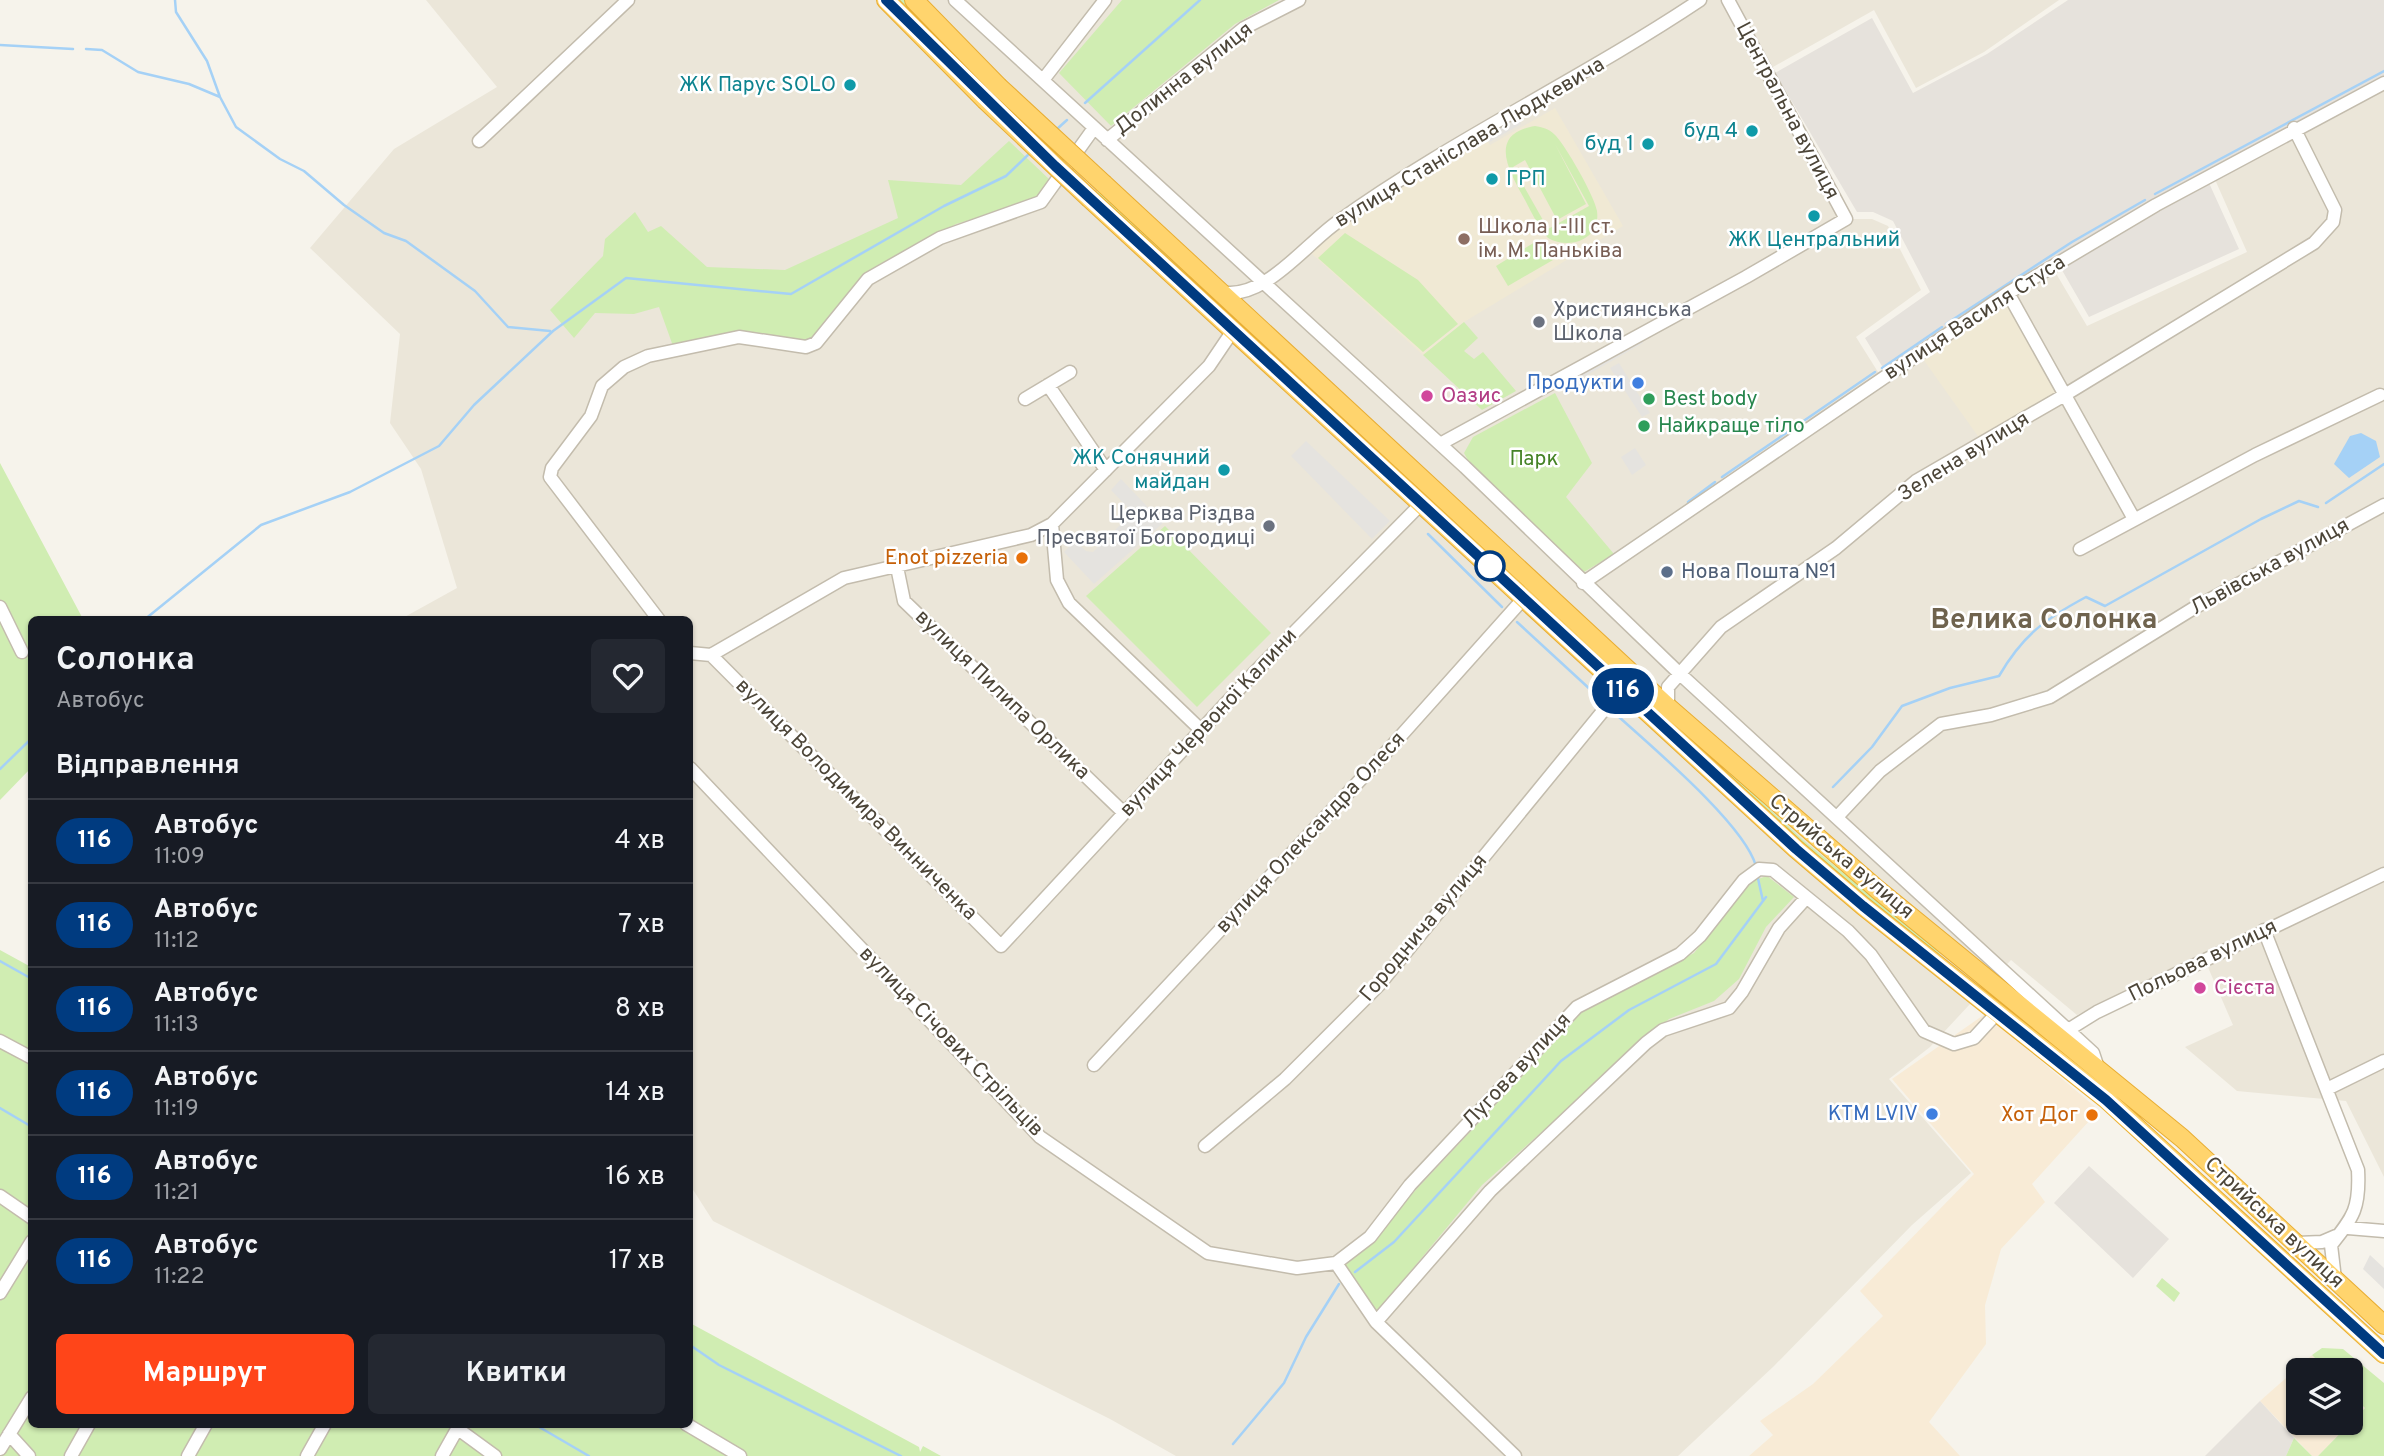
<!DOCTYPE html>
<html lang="uk">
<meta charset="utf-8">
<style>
:root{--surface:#171b24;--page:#242831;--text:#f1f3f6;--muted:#9ea1a6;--line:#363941;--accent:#ff4519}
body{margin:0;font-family:Overpass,sans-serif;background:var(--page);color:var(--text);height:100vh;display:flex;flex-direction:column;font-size:26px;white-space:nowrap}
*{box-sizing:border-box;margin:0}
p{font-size:23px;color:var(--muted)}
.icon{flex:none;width:38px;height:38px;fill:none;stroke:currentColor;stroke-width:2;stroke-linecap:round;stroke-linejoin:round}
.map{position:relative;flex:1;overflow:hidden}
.details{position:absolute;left:28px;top:616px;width:665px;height:812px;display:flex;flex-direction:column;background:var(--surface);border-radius:10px;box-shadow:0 2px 5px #0004}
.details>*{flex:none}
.badge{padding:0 14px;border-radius:23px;font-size:24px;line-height:46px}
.tools{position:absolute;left:2286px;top:1358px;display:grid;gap:14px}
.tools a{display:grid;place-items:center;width:77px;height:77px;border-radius:10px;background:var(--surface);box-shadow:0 2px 5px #0004;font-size:35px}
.map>.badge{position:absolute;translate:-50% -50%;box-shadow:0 0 0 4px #fff}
h2{padding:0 28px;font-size:26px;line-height:63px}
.round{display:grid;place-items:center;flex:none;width:74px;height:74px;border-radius:10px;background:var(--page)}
.headline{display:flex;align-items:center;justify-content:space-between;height:119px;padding:0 28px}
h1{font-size:33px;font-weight:700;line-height:52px}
.primary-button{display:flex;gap:14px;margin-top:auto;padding:14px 28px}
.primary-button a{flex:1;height:80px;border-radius:10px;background:var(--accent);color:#fff;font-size:28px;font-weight:700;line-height:80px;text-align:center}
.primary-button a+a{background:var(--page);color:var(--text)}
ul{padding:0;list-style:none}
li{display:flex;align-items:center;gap:21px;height:84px;padding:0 28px;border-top:2px solid var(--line)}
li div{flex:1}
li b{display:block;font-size:26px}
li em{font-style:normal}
li .badge{min-width:77px;font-weight:700;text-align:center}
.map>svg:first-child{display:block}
.residential{fill:#ebe6d9}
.commercial{fill:#f8ebd6}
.industrial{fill:#e6e2dc}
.education{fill:#f0e9d4}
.green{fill:#d0edb2;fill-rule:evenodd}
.parking{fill:#e5e3df}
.water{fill:#a5d1f6}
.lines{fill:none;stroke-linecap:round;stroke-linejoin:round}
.stream{stroke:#a5d1f6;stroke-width:2.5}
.minor-casing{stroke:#c3bcad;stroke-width:15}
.highway-casing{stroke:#e8ad33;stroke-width:20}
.minor{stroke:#fff;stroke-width:12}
.highway{stroke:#ffd46d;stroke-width:18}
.highway-bridge-casing{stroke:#e8ad33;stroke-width:20;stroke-linecap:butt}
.highway-bridge{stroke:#ffd46d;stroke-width:18}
.line-casing{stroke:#fff;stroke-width:16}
.line{stroke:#003b80;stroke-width:10}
.culture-dot{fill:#0f9aa8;stroke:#fff;stroke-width:2.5}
.education-dot{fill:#8d6e63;stroke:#fff;stroke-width:2.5}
.worship-dot{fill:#6b7280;stroke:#fff;stroke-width:2.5}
.shop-dot{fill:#3f7fe0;stroke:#fff;stroke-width:2.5}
.hotel-dot{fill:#d1479c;stroke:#fff;stroke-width:2.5}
.leisure-dot{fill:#2e9e5b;stroke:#fff;stroke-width:2.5}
.food-dot{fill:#e8710a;stroke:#fff;stroke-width:2.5}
.stop-dot{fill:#fff;stroke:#003b80;stroke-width:3.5}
.service-dot{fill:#5c6f8a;stroke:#fff;stroke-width:2.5}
.labels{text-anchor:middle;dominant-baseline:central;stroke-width:5;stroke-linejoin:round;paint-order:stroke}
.street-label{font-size:21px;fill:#4c4538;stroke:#fff}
.culture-label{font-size:21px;fill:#0d838f;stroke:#fff;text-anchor:end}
.education-label{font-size:21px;fill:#785e54;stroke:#fff;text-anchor:start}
.worship-label{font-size:21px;fill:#5b616d;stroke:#fff;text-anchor:start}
.shop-label{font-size:21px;fill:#366cbe;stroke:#fff;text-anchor:end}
.hotel-label{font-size:21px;fill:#b23c85;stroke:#fff;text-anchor:start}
.leisure-label{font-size:21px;fill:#27864d;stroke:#fff;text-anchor:start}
.park-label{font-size:21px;fill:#458326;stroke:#fff}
.food-label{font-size:21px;fill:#c56008;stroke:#fff;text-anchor:end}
.service-label{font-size:21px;fill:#4e5e75;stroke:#fff;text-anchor:start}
.district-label{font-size:28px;font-weight:bold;fill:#6f634e;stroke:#fff}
</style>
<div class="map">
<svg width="2384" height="1456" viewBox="0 0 2384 1456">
<rect width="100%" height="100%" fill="#f6f3eb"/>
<path class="residential" d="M426,0h1633l-75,52 -68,36 -42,-78 -108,61 87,148h19l16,7 33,64 -65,47 27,43 171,-110 33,56 160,-74 -34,-77 171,-91v1093l-38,-76 -109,-10 -52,-44 48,-22 -26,-60 -11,-9 -119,59 -66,-55 -81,87 -41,32 82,94 -59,52 -138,141 -96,90h-502l-66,-37 -397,-198 -23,-36v-565l-289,-1 56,-31 -36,-119 -31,-46 10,-89 -90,-86 84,-99 103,-62z"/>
<path class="commercial" d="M1985,1014l114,96 -67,74 13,18 -44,47 -16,56 1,39 -57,78 31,34h-211l24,-21 -13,-14 53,-37 70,-68 -23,-25 114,-117 -82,-95z
M2312,1355l15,15h-29v53h52v-30l15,15 -47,48h-6l-52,-55z"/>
<path class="industrial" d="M2068,0h316v76l-180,96 35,77 -150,68 -34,-59 -170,113 -20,-33 65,-46 -37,-71 -20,-9h-16l-82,-139 97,-55 41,75 74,-39z
M2089,1166l80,73 -36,39 -79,-75z
M2260,1401l34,37 -8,18h-81z"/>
<path class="education" d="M1555,108l68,118 -159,96 -41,33 -113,-103 35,-29 139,-87 6,9z
M2008,304l49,90 -77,45 -57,-80z"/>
<path class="green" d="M895,0h9l83,85 -4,3z
M1122,0h157l-44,24 -124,102 -52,-53z
M1535,126c7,1 14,3 19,8 11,10 41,63 43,77 4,29 -28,39 -49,27 -10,-11 -16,-25 -23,-38 -15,-27 -39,-66 10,-74zM1555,144l34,62 -41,23 -35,-62 12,-7 32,60 29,-16z
M1009,141l41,39 -12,21 -82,23 -96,54 -37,53 -16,12 -62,-10 -72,13 -14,-39 -25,7 -39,-1 -21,25 -24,-28 53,-54 2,-17 30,-27 13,20 13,-6 46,41 78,3 113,-52 -10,-38 73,5z
M1099,190l348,321 -3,3 -347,-321z
M1345,233l73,47 40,44 -35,28 -105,-94z
M1540,239l13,21 -45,26 -12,-20z
M1464,322l14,16 -14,13 10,8 9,-7 33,39 -34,19 -59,-55z
M1555,393l37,70 -26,34 48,57 -30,18 -114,-108 -6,-11 9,-16z
M0,463l83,156 -51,1 -1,148 -31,32z
M1453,515l351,326 137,111 -4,5 -137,-112 -351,-326z
M1165,526l106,107 -74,74 -111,-111z
M1767,876l27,21 -28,30 -27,52 -25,22 -45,18 -187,166 -106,128 -31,-48 28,-22 39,-49 172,-184 110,-57 58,-72z
M0,950l31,17 1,457h658v-101l229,124 1,5 3,-6 18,10h-941z
M2162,1278l18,15 -6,9 -18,-16z
M2322,1348l21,1 41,34v73h-66l47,-48 -15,-15v-23h-23l-15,-15z
M2294,1438l18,18h-26z"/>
<path class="parking" d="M1516,116l5,8 -31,18 -5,-8z
M1639,336l4,7 -70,40 -5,-8z
M1619,363l31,50 -8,4 -32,-49z
M1306,441l84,80 -18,18 -81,-83z
M1635,448l11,17 -14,10 -11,-18z
M1121,479l42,44 -69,61 -30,-32 11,-11 11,10 7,1 34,-34 1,-10 -17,-18z
M2370,1255l14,13v21l-21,-20z"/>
<path class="water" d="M2361,433l15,8 4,16 -31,21 -15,-14 16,-28z"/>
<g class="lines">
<path class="stream" d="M175,0l1,12 31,49 13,36
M0,45l73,4
M86,49l16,1 36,22 51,12 31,13 16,30 44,32 24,12 40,34 40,28 22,8 69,50 33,36 42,4
M1085,103l115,-103
M1057,129l10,-9
M2155,194l229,-123
M1946,324l126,-82 73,-42
M1882,368l60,-41
M1722,477l153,-105
M1688,502l27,-20
M2326,503l58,-39
M1428,534l74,73
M144,620l117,-95 89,-33 89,-46 35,-41 79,-74 73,-53 165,16 153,-88 62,-30 25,-24
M1517,622l88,81
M1609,708c37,34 135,115 147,158
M0,769l32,-31
M1833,787l39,-40 30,-41 48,-18 49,-12c24,-41 46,-57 87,-79l19,9 156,-87 38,-18 19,6
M1757,874l6,27
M0,961l32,18
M0,1108l32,19
M1355,1272l39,-30 167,-181 68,-51 87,-46 50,-67
M690,1345l29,20 182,91
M534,1424l55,32
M1233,1444l51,-61 22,-46 33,-53"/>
<g class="minor-casing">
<path id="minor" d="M955,0l510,467 215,207 388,356 25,23 5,15
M1043,80l62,-80
M1107,140l137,-112 55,-28
M479,141l149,-141
M1221,292c42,9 83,-46 115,-69 115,-83 246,-144 364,-223
M2008,293l126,226
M1048,385l58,85
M1025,399l45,-27
M1440,444l306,-167 100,-58 -118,-219
M1052,524l5,56 12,23 132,127
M2080,549l175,-94 125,-60
M897,567l7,34 220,212
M1583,583l425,-290 148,-88 228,-122
M0,607l22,45
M659,620l-109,-143 2,-9 39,-52 11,-30 22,-19 24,-11 91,-19 67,10 10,-4 52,-64 72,-41 101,-36 53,-74
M690,653l21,2 133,-77 187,-43 21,-11 157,-158 25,-37
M711,655l290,291 253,-273 168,-170
M1668,707v-20l53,-60 115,-79 80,-67 147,-85 251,-153 19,-21 2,-12 -41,-82
M690,768l350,369 168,116 89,15 39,-5
M1837,817l43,-46 61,-47 50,-9 59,-18 144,-89 190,-103
M2264,930l94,240c2,38 -4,46 -27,75l4,34
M2068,1030l29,-18 287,-138
M0,1041l32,17
M1094,1065l296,-317 134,-150
M2327,1089l57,-28
M1205,1146l80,-67 94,-94 242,-296
M0,1196l32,22
M2348,1228l36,3
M2297,1243l25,-1 14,-6
M1336,1263l34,-26 40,-52 167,-178 103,-53 20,-18 44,-56 15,-11 14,1 75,61 23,24 53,76 30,13 20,-6 24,-26
M1336,1263l40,59 114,-131 156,-148 17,-13 66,-22 13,-16 37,-64 27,-30
M0,1293l32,-52
M1376,1322l139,134
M686,1424l54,32
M458,1429l37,27
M9,1434l20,22
M0,1449l32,-52
M71,1456l18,-32
M188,1456l18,-32
M307,1456l18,-32
M442,1456l18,-32"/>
</g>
<g class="highway-casing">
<path id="highway" d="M886,0l99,100
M914,0l84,86
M1104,184l564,523 209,182 305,249 202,187
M1090,199l706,650 67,57 243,193 278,255"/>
</g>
<use href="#minor" class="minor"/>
<use href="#highway" class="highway"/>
<g class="highway-bridge-casing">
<path id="highway-bridge" d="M998,86l106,98
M985,100l105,99"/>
</g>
<use href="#highway-bridge" class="highway-bridge"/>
</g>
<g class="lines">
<g class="line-casing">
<path id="line" d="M886,0l169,166 741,683 67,57 243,194 278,254"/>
</g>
<use href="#line" class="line"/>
</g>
<g class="culture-dot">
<circle cx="850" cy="85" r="7"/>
<circle cx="1752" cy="131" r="7"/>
<circle cx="1648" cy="144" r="7"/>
<circle cx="1492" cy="179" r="7"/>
<circle cx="1814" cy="216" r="7"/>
<circle cx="1224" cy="470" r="7"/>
</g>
<circle class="education-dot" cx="1464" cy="239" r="7"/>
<g class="worship-dot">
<circle cx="1539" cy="322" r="7"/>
<circle cx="1269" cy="526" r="7"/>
</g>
<g class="shop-dot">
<circle cx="1638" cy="383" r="7"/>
<circle cx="1932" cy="1114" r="7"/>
</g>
<g class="hotel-dot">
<circle cx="1427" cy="396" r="7"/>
<circle cx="2200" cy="988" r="7"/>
</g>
<g class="leisure-dot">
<circle cx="1649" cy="399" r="7"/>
<circle cx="1644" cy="426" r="7"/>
</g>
<g class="food-dot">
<circle cx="1022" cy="558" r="7"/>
<circle cx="2092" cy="1115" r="7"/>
</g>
<circle class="stop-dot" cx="1490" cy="566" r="14"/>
<circle class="service-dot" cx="1667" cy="572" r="7"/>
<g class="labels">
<g class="street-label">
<text transform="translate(1184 79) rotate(-38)">Долинна вулиця</text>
<text transform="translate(1787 111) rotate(62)">Центральна вулиця</text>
<text transform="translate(1470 143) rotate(-31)">вулиця Станіслава Людкевича</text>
<text transform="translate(1975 318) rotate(-33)">вулиця Василя Стуса</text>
<text transform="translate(1964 457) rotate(-32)">Зелена вулиця</text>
<text transform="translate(2270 567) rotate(-29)">Львівська вулиця</text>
<text transform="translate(1002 695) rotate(44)">вулиця Пилипа Орлика</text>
<text transform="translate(1209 723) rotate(-47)">вулиця Червоної Калини</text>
<text transform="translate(856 800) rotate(45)">вулиця Володимира Винниченка</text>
<text transform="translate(1311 833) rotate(-47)">вулиця Олександра Олеся</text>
<text transform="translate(1841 857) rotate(40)">Стрийська вулиця</text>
<text transform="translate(1424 928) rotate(-50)">Городнича вулиця</text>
<text transform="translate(2203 961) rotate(-26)">Польова вулиця</text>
<text transform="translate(951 1042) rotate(46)">вулиця Січових Стрільців</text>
<text transform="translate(1517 1071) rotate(-47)">Лугова вулиця</text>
<text transform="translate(2274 1223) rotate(43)">Стрийська вулиця</text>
</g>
<g class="culture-label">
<text x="836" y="85">ЖК Парус SOLO</text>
<text x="1738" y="131">буд 4</text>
<text x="1634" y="144">буд 1</text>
<text x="1506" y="179" text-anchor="start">ГРП</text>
<text x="1814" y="240" text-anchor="middle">ЖК Центральний</text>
<text x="1210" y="458">ЖК Сонячний<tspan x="1210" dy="24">майдан</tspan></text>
</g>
<g class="education-label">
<text x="1478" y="227">Школа І-ІІІ ст.<tspan x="1478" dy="24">ім. М. Паньківа</tspan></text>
</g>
<g class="worship-label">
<text x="1553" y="310">Християнська<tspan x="1553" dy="24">Школа</tspan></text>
<text x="1255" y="514" text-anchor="end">Церква Різдва<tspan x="1255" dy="24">Пресвятої Богородиці</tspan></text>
</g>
<g class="shop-label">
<text x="1624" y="383">Продукти</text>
<text x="1918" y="1114">KTM LVIV</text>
</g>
<g class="hotel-label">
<text x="1441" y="396">Оазис</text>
<text x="2214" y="988">Сієста</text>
</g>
<g class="leisure-label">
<text x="1663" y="399">Best body</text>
<text x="1658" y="426">Найкраще тіло</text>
</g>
<g class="park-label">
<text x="1534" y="459">Парк</text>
</g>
<g class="food-label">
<text x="1008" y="558">Enot pizzeria</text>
<text x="2078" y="1115">Хот Дог</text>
</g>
<g class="service-label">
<text x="1681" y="572">Нова Пошта №1</text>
</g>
<g class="district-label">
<text x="2044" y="621">Велика Солонка</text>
</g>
</g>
</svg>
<div class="tools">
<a><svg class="icon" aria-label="layers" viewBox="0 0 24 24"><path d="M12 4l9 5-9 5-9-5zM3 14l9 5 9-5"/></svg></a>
</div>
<b class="badge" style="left:1623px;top:691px;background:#003b80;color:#fff">116</b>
<section class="details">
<div class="headline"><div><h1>Солонка</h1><p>Автобус</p></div><a class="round"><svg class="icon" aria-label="heart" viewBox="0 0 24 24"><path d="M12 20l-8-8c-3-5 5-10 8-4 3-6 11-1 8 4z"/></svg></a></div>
<h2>Відправлення</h2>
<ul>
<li><span class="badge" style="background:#003b80;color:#fff">116</span><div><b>Автобус</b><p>11:09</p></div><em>4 хв</em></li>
<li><span class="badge" style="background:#003b80;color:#fff">116</span><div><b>Автобус</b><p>11:12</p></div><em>7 хв</em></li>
<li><span class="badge" style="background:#003b80;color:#fff">116</span><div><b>Автобус</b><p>11:13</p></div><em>8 хв</em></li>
<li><span class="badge" style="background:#003b80;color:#fff">116</span><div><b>Автобус</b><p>11:19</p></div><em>14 хв</em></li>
<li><span class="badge" style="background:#003b80;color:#fff">116</span><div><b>Автобус</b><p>11:21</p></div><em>16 хв</em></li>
<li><span class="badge" style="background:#003b80;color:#fff">116</span><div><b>Автобус</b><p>11:22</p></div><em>17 хв</em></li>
</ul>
<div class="primary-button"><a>Маршрут</a><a>Квитки</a></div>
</section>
</div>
